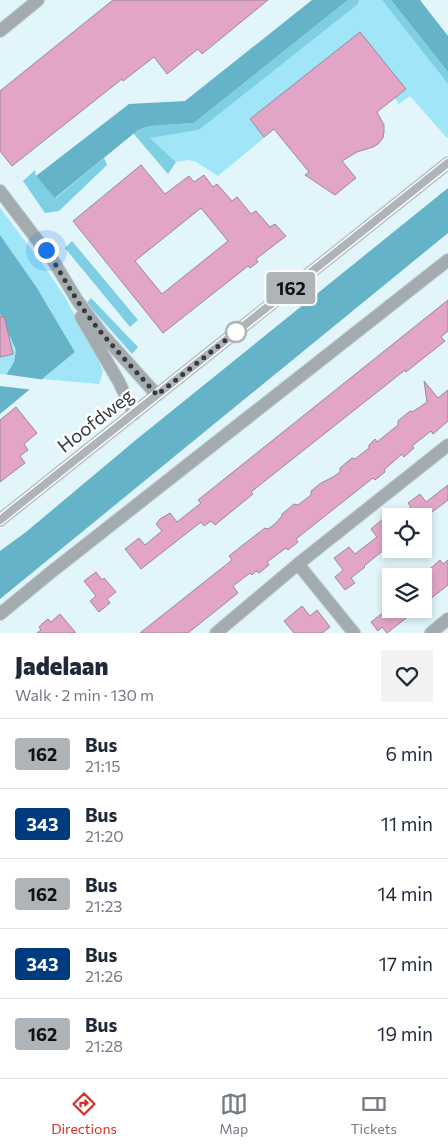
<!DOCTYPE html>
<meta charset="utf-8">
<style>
:root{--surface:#fff;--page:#f2f2f3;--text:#1f2937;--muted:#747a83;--line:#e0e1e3;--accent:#d93025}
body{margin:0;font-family:Commissioner,sans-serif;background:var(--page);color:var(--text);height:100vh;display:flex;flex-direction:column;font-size:19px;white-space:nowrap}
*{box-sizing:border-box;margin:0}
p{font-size:16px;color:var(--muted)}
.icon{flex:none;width:28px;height:28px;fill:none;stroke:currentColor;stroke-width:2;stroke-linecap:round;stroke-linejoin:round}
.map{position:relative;height:633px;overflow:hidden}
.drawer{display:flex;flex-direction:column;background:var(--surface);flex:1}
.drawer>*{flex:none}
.badge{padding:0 10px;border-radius:4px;font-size:18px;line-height:32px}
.controls{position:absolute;left:382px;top:508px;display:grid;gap:10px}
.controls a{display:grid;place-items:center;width:50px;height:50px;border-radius:0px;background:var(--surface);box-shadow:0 2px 8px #0003;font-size:25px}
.you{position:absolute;width:25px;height:25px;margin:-12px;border:4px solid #fff;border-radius:50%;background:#1a73e8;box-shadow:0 0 0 8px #1a73e833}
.map>.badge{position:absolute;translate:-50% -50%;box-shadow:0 0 0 2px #fff}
.round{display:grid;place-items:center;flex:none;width:52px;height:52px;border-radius:0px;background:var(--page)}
.summary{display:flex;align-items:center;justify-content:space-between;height:85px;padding:0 15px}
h1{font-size:24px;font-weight:800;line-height:38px}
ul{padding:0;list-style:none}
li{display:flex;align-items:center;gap:15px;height:70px;padding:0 15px;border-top:1px solid var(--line)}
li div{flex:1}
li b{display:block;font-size:19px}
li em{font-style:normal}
li .badge{min-width:55px;font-weight:700;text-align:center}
.tab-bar{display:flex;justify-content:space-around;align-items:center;height:70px;border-top:1px solid var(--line);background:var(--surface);font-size:14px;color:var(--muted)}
.tab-bar a{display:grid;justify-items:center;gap:2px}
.tab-bar .active{color:var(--accent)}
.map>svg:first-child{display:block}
.green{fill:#a0e5f8}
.forest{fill:#7ecee4}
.water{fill:#64b3c9}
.pier{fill:#e1f5fb}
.building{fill:#e2a5c8;stroke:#9a8a93;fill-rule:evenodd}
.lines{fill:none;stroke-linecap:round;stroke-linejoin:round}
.minor-casing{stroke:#bed0d5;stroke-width:14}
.tertiary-casing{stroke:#bed0d5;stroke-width:14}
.minor{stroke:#a3abae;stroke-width:12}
.tertiary{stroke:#a3abae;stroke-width:12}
.line-casing{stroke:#fff;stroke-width:11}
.line{stroke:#afb4b9;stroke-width:8}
.walk{stroke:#343c3e;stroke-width:5;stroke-dasharray:0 9}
.stop-dot{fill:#fff;stroke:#afb4b9;stroke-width:2.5}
.labels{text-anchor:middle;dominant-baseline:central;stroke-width:5;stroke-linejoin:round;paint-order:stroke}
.street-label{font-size:19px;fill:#343c3e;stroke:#fff}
</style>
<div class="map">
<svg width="448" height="633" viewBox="0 0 448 633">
<rect width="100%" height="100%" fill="#e1f5fb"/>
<path class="green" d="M359,0h23l66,84v53l-1,1 -37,-42 -11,8 -18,-24 -52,-21 -79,60 15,18 -47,39 -22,-14 -7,-2 -13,2 -26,-24 49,-8 159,-126z
M0,208l44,58 21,31 33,61 5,14 -4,12 -56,-5 32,-27 -38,-64 -37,-53z
M0,314l16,36 -2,12 -8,13 -6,-1z"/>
<path class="forest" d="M348,0h11l-1,4 -159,126 -49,8 26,24 -8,12 -35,-41 5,-3 12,-4 44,-3z
M382,0h9l57,72v12z
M104,158l3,7 -48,46 -14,2 -22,-32 12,-11 1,6 20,22z
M72,241l66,79 -8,7 -65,-79z
M91,298l47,49 -6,7 -45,-51z"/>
<path class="water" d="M312,0h36l-154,123 -44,3 -12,4 -83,68 -19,-22 93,-72 56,-3z
M391,0h29l28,36v36z
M448,188v45l-448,366v-48l26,-19 111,-93z
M0,235l37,53 38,64 -75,62v-35l6,-4 8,-13 2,-12 -16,-36z"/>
<path class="pier" d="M3,374l43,6 -12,10 -34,-4v-10z"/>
<path class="building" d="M113,0h155l-66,54 -4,-5 -31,25 -13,-17 -31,24 -1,-2 -110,87 -12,-15v-60z
M360,32l46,57 -29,23 7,13v7l-1,6 -5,6 -5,3 -16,5 -15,9 14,17 -21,17 -30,-20 4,-3 -35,-43 -10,8 -14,-18z
M141,165l24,29 24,-18 5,6 10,-7 9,12 4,-3 15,17 5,-4 14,17 5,-3 14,16 5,-3 11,12 -30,23 2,3 -8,6 -2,-2 -85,67 -90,-112zM201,208l27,33 -66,53 -27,-33z
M448,300v31l-7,6 4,4 -39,31 -1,-2 -120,95 -34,27 2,2 -38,31 -4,-4 -7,5 -3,-4 -60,47 -16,-20 14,-11 6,7 17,-14 -6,-7 4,-5 10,-6 7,9 24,-19 -3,-3z
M4,316l9,38 -13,3v-40z
M424,381l14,17 10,-8v31l-15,13 -2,-3 -19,15 2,2 -10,9 -2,-3 -18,16 1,2 -10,8 -2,-2 -72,57 -5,4 2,3 -10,8 -2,-2 -19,14 2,3 -10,8 -3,-2 -4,4 -2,-2 -17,13 5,7 -50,40h-48l92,-73 -3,-4 19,-15 17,-13 3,1 7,-5 7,-8v-2l12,-10 4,1 13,-10v-4l10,-8 12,-6 7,-5v-4l12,-10 3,1 14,-11v-3l6,-6 2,3 21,-17v-4l12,-10 2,1 8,-5 7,-5z
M16,407l21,26 -13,11 4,6 -8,6 5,7 -25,19v-62z
M448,485v15l-21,16h-27l11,-9 -3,-4 12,-9 6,8z
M384,518l7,9v17l-27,22 1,1 -14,11 4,5 -10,7 -10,-13 8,-7 -9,-12 15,-11 6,7 22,-17 -6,-8z
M440,560l3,4 5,-4v25l-24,19v-30z
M96,572l6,8 2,-2 12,14 -9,7 3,4 -11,9 -9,-11 6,-5 -12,-15z
M302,606l8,10 7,-6 13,17 -8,6h-28l-10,-12z
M388,609h30l-31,24 -5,-6 -4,4 -7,-9z
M60,614l16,19h-39l4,-3 -2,-3 4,-4 5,-4 3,3z"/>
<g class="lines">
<g class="minor-casing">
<path id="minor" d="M0,31l38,-31
M0,191l54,71 23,38 26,35 54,60
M81,317l38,65 15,32
M298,564l56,69
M0,614l50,-41 398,-313
M216,633l82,-69 150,-119
M431,633l17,-14"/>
</g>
<g class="tertiary-casing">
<path id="tertiary" d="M0,520l448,-357"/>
</g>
<use href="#minor" class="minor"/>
<use href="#tertiary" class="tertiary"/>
</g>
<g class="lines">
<g class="line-casing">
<path id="line" d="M0,520l448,-357"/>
</g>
<use href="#line" class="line"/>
<path class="walk" d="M46,250c11,16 20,33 31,50 22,34 53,64 80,95l79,-63"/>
</g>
<circle class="stop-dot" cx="236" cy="332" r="10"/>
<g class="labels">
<g class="street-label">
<text transform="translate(95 420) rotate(-38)">Hoofdweg</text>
</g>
</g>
</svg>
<div class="controls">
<a><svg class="icon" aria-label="locate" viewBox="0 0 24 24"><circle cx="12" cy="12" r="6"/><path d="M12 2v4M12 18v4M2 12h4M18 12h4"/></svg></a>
<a><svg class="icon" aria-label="layers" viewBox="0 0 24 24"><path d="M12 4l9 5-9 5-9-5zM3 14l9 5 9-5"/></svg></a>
</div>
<div class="you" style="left:46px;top:250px"></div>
<b class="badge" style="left:291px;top:288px;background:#afb4b9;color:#111">162</b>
</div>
<section class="drawer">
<div class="summary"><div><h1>Jadelaan</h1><p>Walk · 2 min · 130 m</p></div><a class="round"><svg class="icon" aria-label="heart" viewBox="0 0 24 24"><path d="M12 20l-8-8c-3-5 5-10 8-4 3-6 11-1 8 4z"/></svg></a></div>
<ul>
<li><span class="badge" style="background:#afb4b9;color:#111">162</span><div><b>Bus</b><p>21:15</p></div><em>6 min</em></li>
<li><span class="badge" style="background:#003b80;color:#fff">343</span><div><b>Bus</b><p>21:20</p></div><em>11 min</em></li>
<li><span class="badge" style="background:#afb4b9;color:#111">162</span><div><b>Bus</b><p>21:23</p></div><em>14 min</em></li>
<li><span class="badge" style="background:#003b80;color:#fff">343</span><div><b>Bus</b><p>21:26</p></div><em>17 min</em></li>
<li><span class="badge" style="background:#afb4b9;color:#111">162</span><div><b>Bus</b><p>21:28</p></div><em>19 min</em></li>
</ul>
</section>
<nav class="tab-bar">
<a class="active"><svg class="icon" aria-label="directions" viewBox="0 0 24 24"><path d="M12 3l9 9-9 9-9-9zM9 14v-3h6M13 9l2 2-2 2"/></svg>Directions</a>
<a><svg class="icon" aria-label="map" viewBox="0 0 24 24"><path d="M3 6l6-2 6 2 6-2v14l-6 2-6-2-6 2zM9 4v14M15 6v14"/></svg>Map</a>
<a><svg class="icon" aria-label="tickets" viewBox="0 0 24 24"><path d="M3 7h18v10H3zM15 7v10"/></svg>Tickets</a>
</nav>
